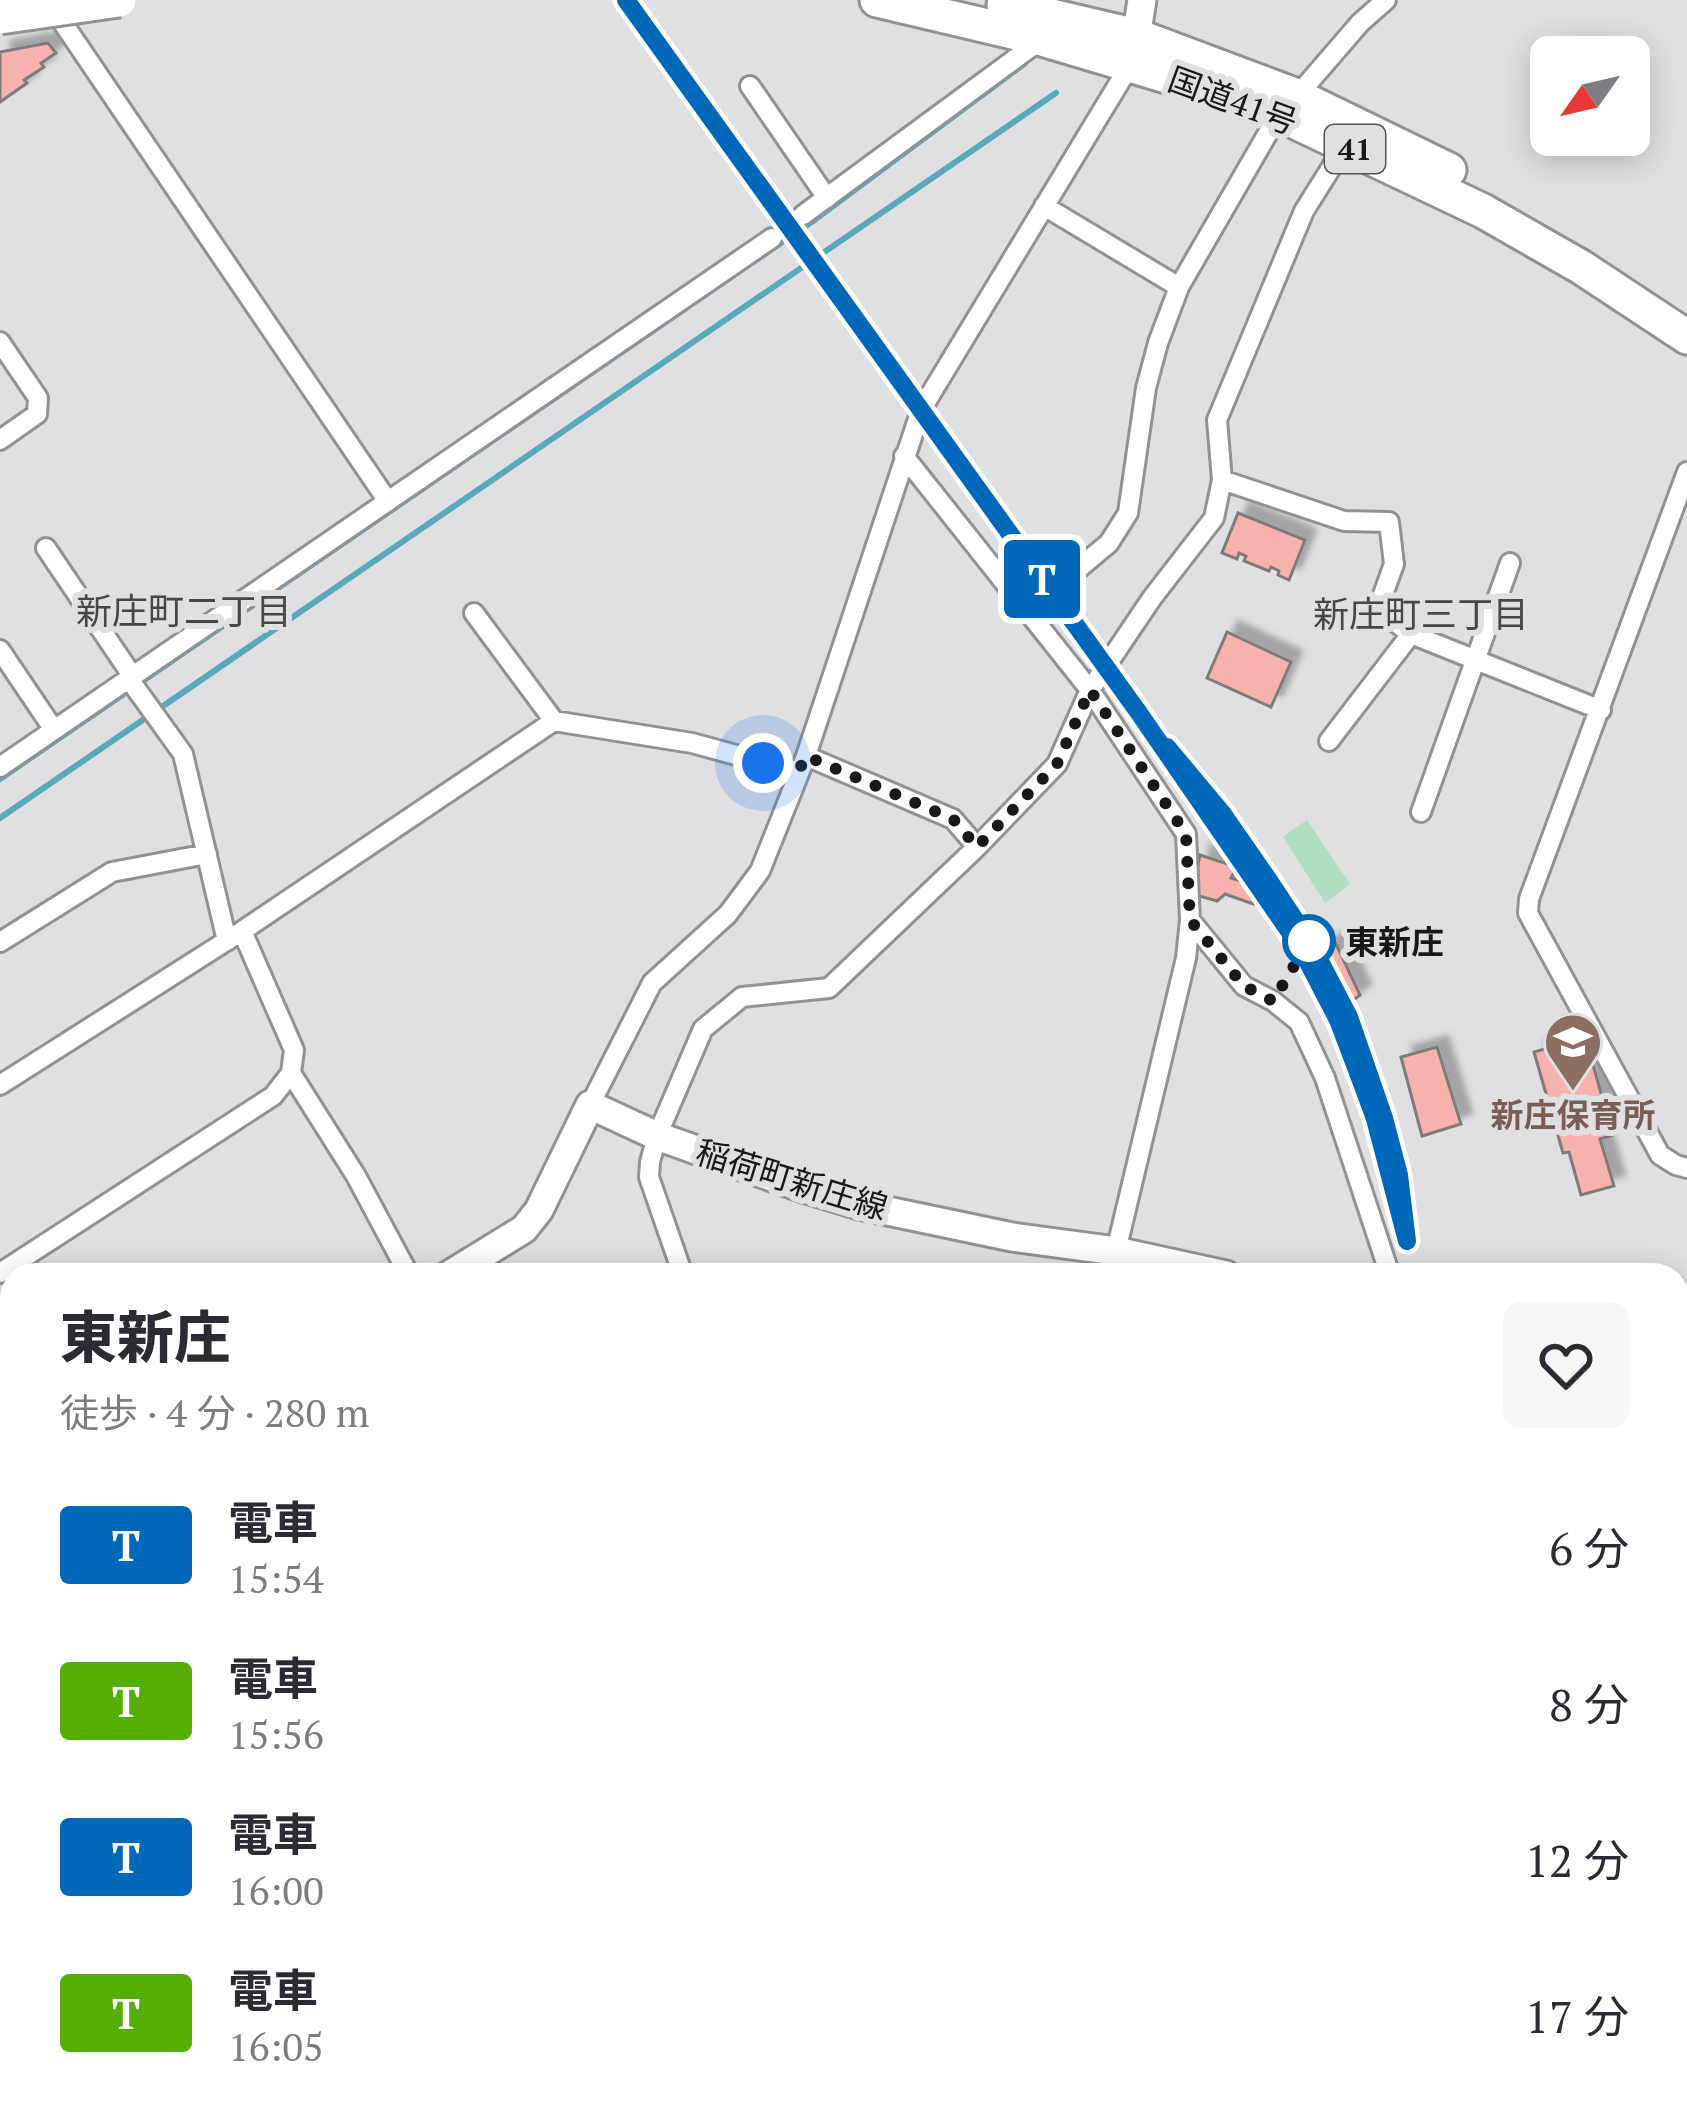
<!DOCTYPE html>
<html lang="ja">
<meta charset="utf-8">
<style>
:root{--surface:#fff;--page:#f7f7f7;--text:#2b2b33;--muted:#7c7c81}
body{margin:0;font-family:"PT Serif","Noto Sans JP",serif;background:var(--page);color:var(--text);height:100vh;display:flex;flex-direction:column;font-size:45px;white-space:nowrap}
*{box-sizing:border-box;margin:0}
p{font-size:39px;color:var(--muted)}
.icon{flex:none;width:66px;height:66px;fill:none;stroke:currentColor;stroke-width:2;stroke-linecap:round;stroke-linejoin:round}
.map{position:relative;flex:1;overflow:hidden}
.panel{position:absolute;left:0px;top:1263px;width:1689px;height:852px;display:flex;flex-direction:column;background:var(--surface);border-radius:36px 36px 0 0;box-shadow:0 6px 30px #0003}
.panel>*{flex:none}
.badge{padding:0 24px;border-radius:9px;font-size:42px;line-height:78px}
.needle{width:78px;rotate:236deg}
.buttons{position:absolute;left:1530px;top:36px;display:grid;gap:24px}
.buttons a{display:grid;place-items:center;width:120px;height:120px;border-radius:18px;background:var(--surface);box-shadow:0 6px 30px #0003;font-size:60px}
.you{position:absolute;width:60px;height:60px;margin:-30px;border:9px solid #fff;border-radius:50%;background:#1a73e8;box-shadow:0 0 0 18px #1a73e833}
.map>.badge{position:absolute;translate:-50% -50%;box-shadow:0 0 0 6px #fff}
.round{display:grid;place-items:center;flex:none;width:126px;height:126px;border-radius:18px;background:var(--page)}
.head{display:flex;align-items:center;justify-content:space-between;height:204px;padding:0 60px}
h1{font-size:57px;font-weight:800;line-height:90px}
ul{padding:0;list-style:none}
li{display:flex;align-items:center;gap:36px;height:156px;padding:0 60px}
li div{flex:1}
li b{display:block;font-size:45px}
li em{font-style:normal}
li .badge{min-width:132px;font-weight:700;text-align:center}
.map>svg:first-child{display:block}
.green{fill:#b1dec0}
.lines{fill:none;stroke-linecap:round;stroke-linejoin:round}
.stream{stroke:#5aa8bc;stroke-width:6}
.building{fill:#f8b2ae;stroke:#7d7b7a;stroke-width:3;filter:url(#shadow)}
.street-casing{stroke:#929294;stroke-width:24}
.secondary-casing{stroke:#929294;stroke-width:33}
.primary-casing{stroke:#929294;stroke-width:36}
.highway-casing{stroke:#929294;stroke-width:39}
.street{stroke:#fff;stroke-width:18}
.secondary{stroke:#fff;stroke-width:27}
.primary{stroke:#fff;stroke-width:30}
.highway{stroke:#fff;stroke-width:33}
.rail{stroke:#6b6b6d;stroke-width:6;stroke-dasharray:15 15;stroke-linecap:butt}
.highway-bridge-casing{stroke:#929294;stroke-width:39;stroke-linecap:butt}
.highway-bridge{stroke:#fff;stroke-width:33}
.line-casing{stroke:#fff;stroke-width:27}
.line{stroke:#0068b9;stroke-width:18}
.walk{stroke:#181819;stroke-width:12;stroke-dasharray:0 21.6}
.stop-dot{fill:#fff;stroke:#0068b9;stroke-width:6}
.labels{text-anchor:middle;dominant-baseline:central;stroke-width:12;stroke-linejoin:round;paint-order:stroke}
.shield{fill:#e0e0e3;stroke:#545456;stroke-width:3}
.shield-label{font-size:30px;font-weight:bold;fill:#181819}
.street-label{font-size:33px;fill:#181819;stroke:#e0e0e3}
.stop-label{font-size:33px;font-weight:bold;fill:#181819;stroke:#e0e0e3;text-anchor:start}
.education-label{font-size:33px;font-weight:bold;fill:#785e54;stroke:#e0e0e3}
.neighbourhood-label{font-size:36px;fill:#464648;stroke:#e0e0e3}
</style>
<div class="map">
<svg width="1687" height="2115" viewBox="0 0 1687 2115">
<defs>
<filter id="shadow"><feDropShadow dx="11" dy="-11" stdDeviation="3" flood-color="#0004"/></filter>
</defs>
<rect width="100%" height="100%" fill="#e0e0e3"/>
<path class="green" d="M1307,820l43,64 -25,19 -42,-66z"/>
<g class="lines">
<path class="stream" d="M0,779l813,-558 211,-157
M0,818l1056,-725
M1395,2115l7,-12"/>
</g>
<path class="building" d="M48,43l8,10 -15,10 3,4 -20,13 3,3 -27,19v-50z
M1238,513l67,27 -16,40 -11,-5 1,-4 -8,-4 -2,4 -25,-10 2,-5 -7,-3 -2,6 -15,-6z
M1227,632l64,30 -20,45 -64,-29z
M1200,855l37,12 -6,11 23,7 -1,19 -28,-10 -8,7 -25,-7z
M1335,942l25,53 -12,9 -30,-51z
M1585,1037l28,98 -13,4 14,47 -33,9 -12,-43 -6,1 -29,-101z
M1437,1047l24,77 -39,12 -21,-79z
M520,2103h43l6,8 -6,4h-35z
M597,2103h77l8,12h-77z"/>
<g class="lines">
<g class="street-casing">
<path id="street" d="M50,4l337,496
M750,86l77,112
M1297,96l63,-73 26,-23
M1044,206l135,81 -21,56 -12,45 -18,125 -19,30 -31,26
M803,215l239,-176
M1179,287l100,-173
M0,342l38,56 -1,16 -37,26
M904,456l186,234 96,144 4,86 -4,38 -70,293
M1687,472l-158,427 -1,14 132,242 16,10 11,3
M1222,480l122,41 45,1 5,42 -13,36 4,14 26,20 190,76
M46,548l87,129
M474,613l80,108
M0,650l54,80
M129,679l54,75 44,187
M1329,741l82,-107
M806,756l147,63 24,28
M0,767l772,-529
M1421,812l89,-249
M1190,920l54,66 29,15 26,21 26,56 65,197
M0,942l112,-70 95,-18
M291,1073l65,103 53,99
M0,1085l242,-154 312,-210 138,22 106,29
M590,1105l62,-122 76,-69 32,-43 46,-115 115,-346 209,-345
M0,1273l273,-177 18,-23 3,-23 -52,-119
M683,1275l-34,-98 1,-15 7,-26 46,-107 39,-32 87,-9 148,-141 80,-83 33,-74 62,-92 62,-80 8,-38 -5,-60 87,-209 42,-67
M1677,1523l10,-16
M1677,1626l10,6
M1677,1894l10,9
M0,1912l12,23
M101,2103l7,12
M437,2115l1,-12
M883,2115l5,-12
M1259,2115l9,-12"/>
</g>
<g class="secondary-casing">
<path id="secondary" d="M1133,56l9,-56
M449,1275l75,-46 15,-19 51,-105 67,31 146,52 56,17 153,32 104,14 110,24
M1677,1343h10
M0,1536l12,-7
M0,1744l12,26
M250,2103l6,12
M177,2115l8,-12"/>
</g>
<g class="primary-casing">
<path id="primary" d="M1677,1567l10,-15
M1677,1610l10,-16
M1288,2115l11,-12
M1319,2115l10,-12"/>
</g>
<g class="highway-casing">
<path id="highway" d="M877,0l165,39 185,55 52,20 204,97 98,56 106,70
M1004,5l133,31 160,60 152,74"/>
</g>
<use href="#street" class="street"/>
<use href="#secondary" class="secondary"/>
<use href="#primary" class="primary"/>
<use href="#highway" class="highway"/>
<path class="rail" d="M626,0l513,713 161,234 38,73 37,99 39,156
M1677,1762l10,9"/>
<g class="highway-bridge-casing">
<path id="highway-bridge" d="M0,17l119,-17"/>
</g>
<use href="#highway-bridge" class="highway-bridge"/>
</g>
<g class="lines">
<g class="line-casing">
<path id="line" d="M626,0l513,713 161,234 38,73 25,66 12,33 32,122 -8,-66 -15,-57 -35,-101 -38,-73 -43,-65 -45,-65 -56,-67"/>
</g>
<use href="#line" class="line"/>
<path class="walk" d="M763,763l35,9 8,-16 147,63 24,28 80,-83 33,-74 96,144 4,86 54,66 29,15 36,-60"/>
</g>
<defs>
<g id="school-pin" transform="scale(3)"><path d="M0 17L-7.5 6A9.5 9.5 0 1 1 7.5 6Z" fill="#8d6e63" stroke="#e0e0e3"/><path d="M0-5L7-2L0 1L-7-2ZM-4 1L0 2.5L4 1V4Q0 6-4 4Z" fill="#fff"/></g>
</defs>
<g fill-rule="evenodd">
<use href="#school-pin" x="1573" y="1042"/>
</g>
<circle class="stop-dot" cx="1309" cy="941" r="24"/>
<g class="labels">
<rect class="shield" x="1325" y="125" width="60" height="48" rx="9"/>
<g class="shield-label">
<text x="1355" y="149">41</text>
</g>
<g class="street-label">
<text transform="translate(1233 100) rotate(20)">国道41号</text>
<text transform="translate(792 1179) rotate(17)">稲荷町新庄線</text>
</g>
<g class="stop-label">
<text x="1345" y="941">東新庄</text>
</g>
<g class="education-label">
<text x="1573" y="1114">新庄保育所</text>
</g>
<g class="neighbourhood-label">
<text x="184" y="610">新庄町二丁目</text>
<text x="1421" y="613">新庄町三丁目</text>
</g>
</g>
</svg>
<div class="buttons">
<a><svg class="needle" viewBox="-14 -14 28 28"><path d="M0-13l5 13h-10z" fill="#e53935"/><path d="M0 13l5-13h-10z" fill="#7c7c81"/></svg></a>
</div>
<div class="you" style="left:763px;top:763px"></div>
<b class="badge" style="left:1042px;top:579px;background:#0068b9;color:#fff">T</b>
<section class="panel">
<div class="head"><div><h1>東新庄</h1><p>徒歩 · 4 分 · 280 m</p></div><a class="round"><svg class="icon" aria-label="heart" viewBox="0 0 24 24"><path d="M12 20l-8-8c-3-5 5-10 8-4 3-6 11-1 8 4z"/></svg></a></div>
<ul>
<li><span class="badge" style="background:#0068b9;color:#fff">T</span><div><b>電車</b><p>15:54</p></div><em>6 分</em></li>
<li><span class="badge" style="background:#55ae04;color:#fff">T</span><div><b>電車</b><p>15:56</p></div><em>8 分</em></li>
<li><span class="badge" style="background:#0068b9;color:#fff">T</span><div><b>電車</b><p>16:00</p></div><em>12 分</em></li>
<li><span class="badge" style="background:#55ae04;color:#fff">T</span><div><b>電車</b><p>16:05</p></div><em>17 分</em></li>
</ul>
</section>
</div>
